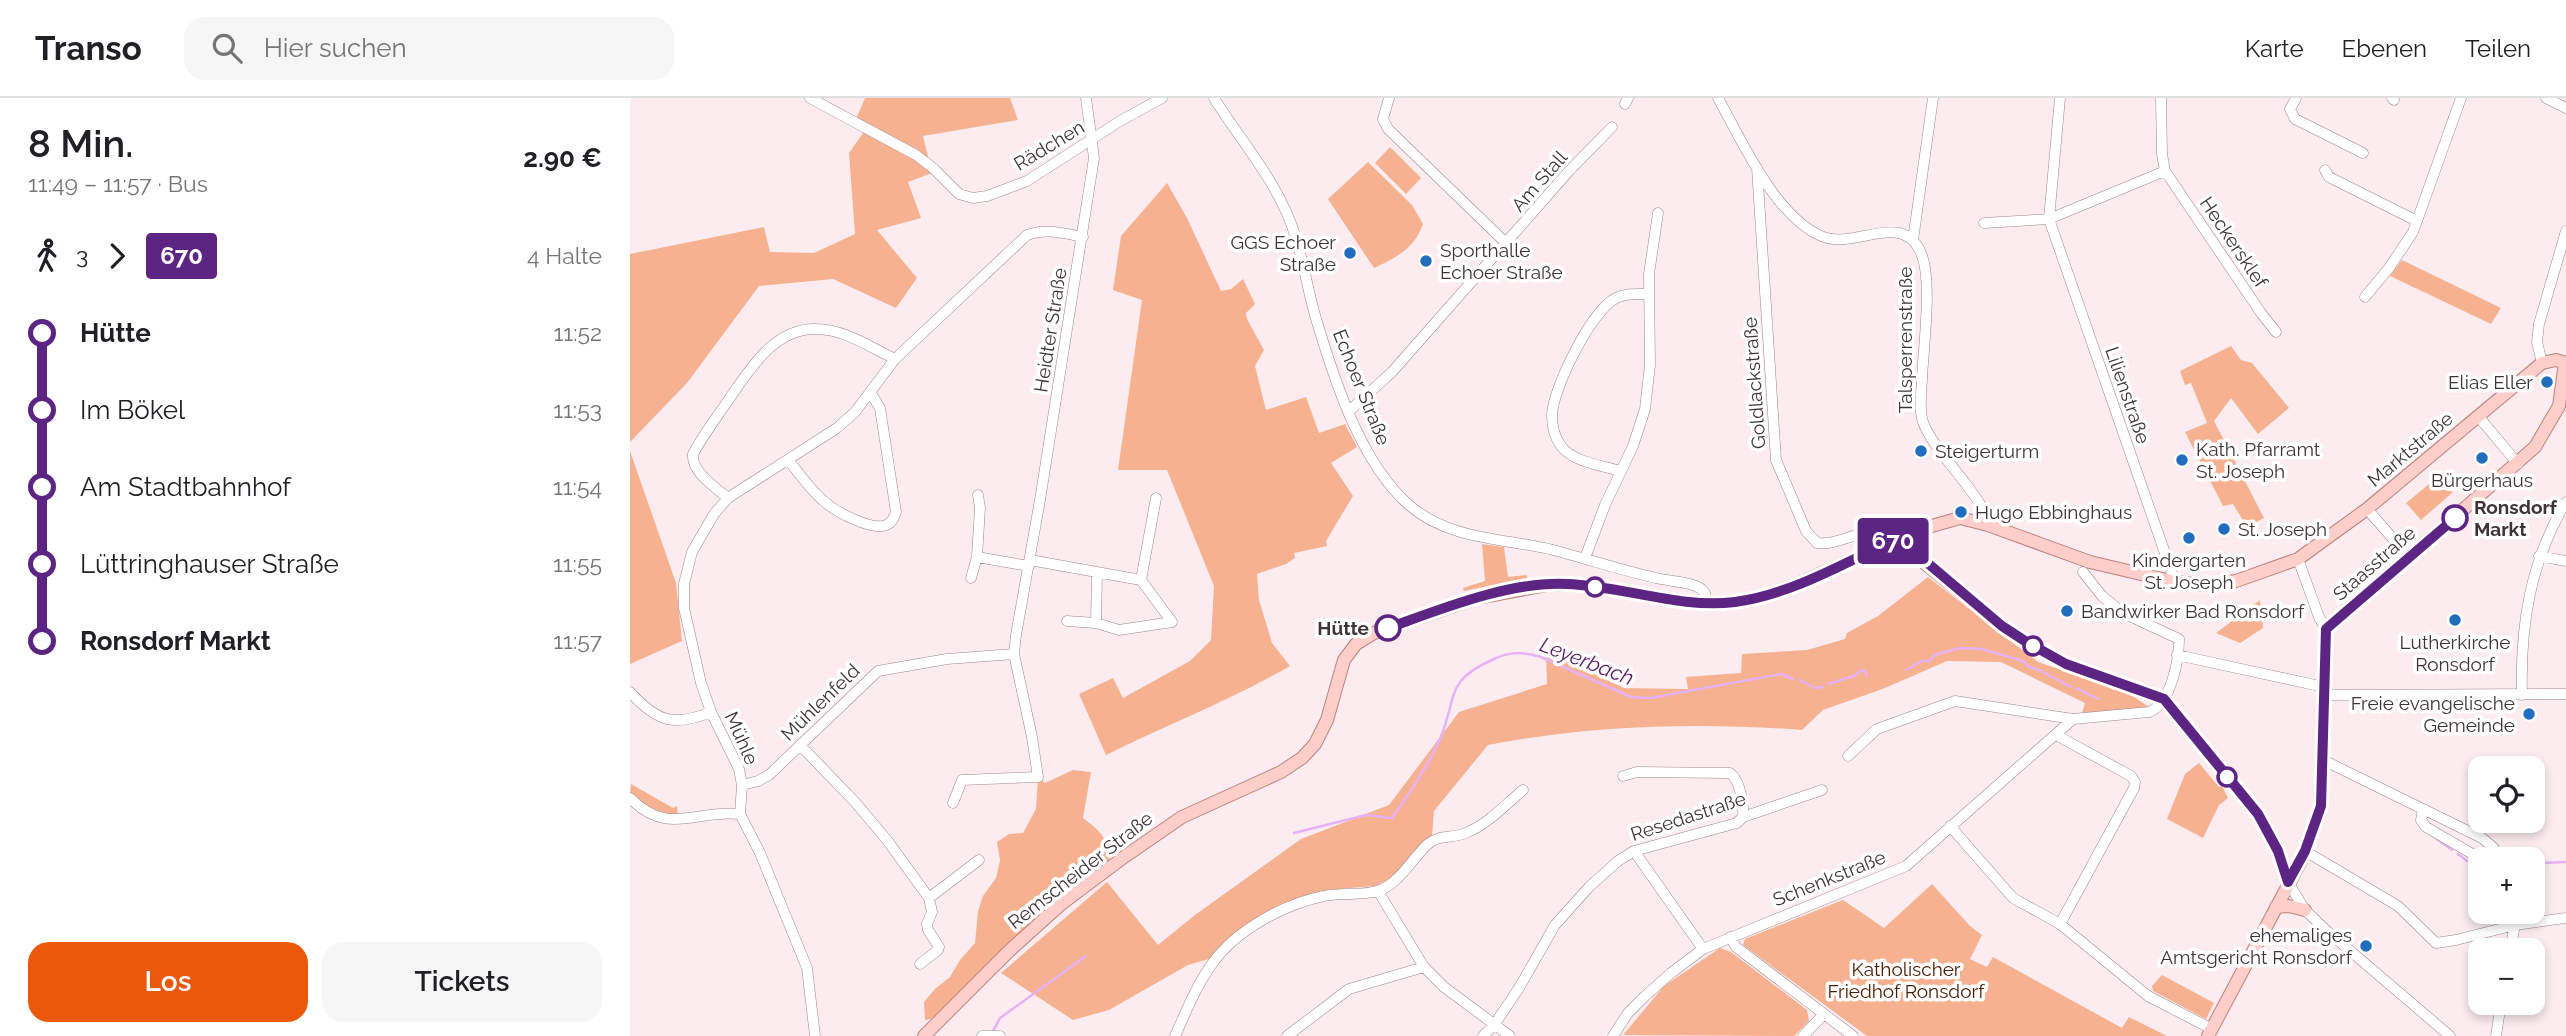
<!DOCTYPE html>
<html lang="de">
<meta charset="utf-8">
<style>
:root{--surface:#fff;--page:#f6f6f6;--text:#202124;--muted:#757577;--line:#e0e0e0;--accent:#ea580c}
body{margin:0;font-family:Raleway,sans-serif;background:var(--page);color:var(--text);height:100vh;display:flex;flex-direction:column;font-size:26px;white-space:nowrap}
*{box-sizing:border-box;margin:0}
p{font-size:23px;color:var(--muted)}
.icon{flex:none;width:38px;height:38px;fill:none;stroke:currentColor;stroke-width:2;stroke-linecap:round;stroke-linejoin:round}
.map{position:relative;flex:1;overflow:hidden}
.panel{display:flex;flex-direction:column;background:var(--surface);width:630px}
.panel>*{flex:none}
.badge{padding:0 14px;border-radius:5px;font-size:24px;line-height:46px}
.fabs{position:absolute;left:1838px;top:658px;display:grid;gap:14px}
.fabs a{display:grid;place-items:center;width:77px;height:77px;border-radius:14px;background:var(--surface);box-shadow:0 4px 10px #0003;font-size:35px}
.map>.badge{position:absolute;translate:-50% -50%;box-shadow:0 0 0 4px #fff}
.legs{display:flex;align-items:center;gap:10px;height:77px;padding:0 28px;font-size:23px}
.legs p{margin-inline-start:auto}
.summary{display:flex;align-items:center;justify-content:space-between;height:119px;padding:0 28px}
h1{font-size:38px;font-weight:600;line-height:52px}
.cta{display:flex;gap:14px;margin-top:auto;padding:14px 28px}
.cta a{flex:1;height:80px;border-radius:21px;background:var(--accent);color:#fff;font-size:28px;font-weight:600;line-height:80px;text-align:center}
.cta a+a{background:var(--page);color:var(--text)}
ul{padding:0 28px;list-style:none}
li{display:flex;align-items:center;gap:24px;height:77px;font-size:26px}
li i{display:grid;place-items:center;width:10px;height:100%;margin:0 9px;background:currentColor}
li i::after{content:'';width:18px;height:18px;margin:-9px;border:5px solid;border-radius:50%;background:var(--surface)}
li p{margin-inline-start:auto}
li:first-child i{background:linear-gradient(#0000 50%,currentColor 0)}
li:last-child i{background:linear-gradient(currentColor 50%,#0000 0)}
header{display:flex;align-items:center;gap:42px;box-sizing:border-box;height:98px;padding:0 35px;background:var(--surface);border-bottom:2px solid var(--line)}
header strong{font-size:33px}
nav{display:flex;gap:38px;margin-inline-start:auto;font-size:24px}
.search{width:490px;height:63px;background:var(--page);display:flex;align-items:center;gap:18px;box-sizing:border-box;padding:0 24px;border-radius:21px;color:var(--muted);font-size:26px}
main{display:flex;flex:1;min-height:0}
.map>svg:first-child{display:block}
.green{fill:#f6b290}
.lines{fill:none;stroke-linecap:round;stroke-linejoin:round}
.stream{stroke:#e7b1f5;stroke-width:2.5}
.minor-casing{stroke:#9c858a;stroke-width:11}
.major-casing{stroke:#bb837f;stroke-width:14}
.minor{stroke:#fff;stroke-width:10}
.major{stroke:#fececa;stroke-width:12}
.line-1-casing{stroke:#fff;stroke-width:16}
.line-1{stroke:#5c2483;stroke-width:10}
.poi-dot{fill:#206ebd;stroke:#fff;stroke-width:2.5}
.stop-1-dot{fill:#fff;stroke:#5c2483;stroke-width:3.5}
.labels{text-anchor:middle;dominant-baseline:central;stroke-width:7;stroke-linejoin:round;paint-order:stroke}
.street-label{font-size:19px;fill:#3e3436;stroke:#fff}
.poi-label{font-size:19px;fill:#3e3436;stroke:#fff;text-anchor:start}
.stop-label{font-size:19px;font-weight:bold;fill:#3e3436;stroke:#fff;text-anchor:start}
.park-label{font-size:19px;fill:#4c1c00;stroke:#fff}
.water-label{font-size:21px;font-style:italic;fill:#581868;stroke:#fff}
</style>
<header>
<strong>Transo</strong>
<div class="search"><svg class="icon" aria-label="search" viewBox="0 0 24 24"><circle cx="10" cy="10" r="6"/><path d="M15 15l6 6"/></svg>Hier suchen</div>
<nav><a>Karte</a><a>Ebenen</a><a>Teilen</a></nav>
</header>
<main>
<section class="panel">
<div class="summary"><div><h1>8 Min.</h1><p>11:49 – 11:57 · Bus</p></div><b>2.90 €</b></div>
<div class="legs"><svg class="icon" aria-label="walk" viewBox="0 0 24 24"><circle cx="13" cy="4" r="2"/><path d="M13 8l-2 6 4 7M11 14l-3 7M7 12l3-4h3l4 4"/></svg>3<svg class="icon" aria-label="forward" viewBox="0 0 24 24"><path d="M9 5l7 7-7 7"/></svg><b class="badge" style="background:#5c2483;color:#fff">670</b><p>4 Halte</p></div>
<ul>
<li><i style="color:#5c2483"></i><b>Hütte</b><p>11:52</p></li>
<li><i style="color:#5c2483"></i><span>Im Bökel</span><p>11:53</p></li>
<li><i style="color:#5c2483"></i><span>Am Stadtbahnhof</span><p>11:54</p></li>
<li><i style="color:#5c2483"></i><span>Lüttringhauser Straße</span><p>11:55</p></li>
<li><i style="color:#5c2483"></i><b>Ronsdorf Markt</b><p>11:57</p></li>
</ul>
<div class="cta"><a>Los</a><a>Tickets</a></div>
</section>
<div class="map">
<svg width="1936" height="938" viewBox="0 0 1936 938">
<rect width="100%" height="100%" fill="#fcecf0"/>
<path class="green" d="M235,0h145l8,22 -95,16 9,37 -24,9 13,36 -44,12 40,48 -21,30 -63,-29 -74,7 -72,97 -57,59v-188l134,-27 6,25 44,1 41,-19 -6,-81 14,-20 -6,-16z
M760,49l31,31 -15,16 -31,-31z
M738,64l44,43 11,19c-8,24 -27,34 -49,44l-46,-69z
M537,85l20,35 34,73 10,-2 12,-10 12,25 -9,9 1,6 17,31 -9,16 11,44 40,-13 13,36 26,-9 12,23 -26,16 22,33 -27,45 1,5 -33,7 1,5 -9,6 -29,10 2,26 13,43 18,23c-59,34 -123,59 -184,89l-27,-61 34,-16 10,20 67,-37 21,-21 3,-54 -47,-116h-49l24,-170 -29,-10 8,-54z
M1772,162l99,48 -10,16 -101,-48z
M1601,248l10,14 11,3 37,45 -31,26 -27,-36 -17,23 50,97 -17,9 -14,-23 -10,2 -38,-74 22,-9 -16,-40 -6,2 -5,-14z
M0,353l46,132 6,58 -52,23z
M1810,377v14l13,3 -32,28 -15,-17z
M852,446l22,3 4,30 19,-2v3l-63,13 -1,-3 22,-7z
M1298,479l110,85 92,32 20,14 -68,5 3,-10 -84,-41 -54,-1 -62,27 -62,22 -21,20c-104,-8 -211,-5 -314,15l-54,66 -2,26 -40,41 -17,8 -48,4 -41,12 -61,39 -16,18 -21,6 -79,45 -36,10 -72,-47 106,-91 51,63 37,-30 106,-76 88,-34 70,-93 88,-28 -1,-33 78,37 64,1 -2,-12 55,-4 1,-19 65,-4 38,-11 2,-6 31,-17z
M1630,502l3,28 -23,15 -24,-10z
M1569,665l20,24 3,-1 6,12 -9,7 -16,33 -36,-19 18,-45z
M443,672l18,2 -8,46c20,15 23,19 27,44l-34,19 -15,12 -97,98 -33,28 -6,1 -1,-18 11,-13 15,-12 10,-17 15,-17 3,-32 5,-15 13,-18 4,-18 -3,-18 12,-8 14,-1 13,-24 2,-32 7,6z
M1,686l42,24 4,-2 1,10c-19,-2 -34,-9 -48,-22z
M1302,786l38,42 12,9 -12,24 17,8 6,-10 129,71 7,-11 38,19h-300l-124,-91 2,-6 98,-39 41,28z
M1090,850l11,4 76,58 2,11 -15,15 -171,-1 41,-49z
M1532,877l52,28 -8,16 -53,-28 -1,-5z"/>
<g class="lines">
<path class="stream" d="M1276,572l16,-9h7l6,-6 25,-7 22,1 41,12 6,6 10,3 32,17
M1170,582l15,8 8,-1
M1198,586l26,-8 8,-6 3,1 2,5
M1446,590l22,11
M664,735l72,-18 26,3c18,-25 35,-50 48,-79 18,-43 4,-58 54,-80 17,-8 28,-7 47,-2l90,40 19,1 131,-24 12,5
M1807,741l15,11
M1828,756l9,7
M1875,759l28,-2
M1841,765l9,7
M1912,765l24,-1
M362,935l8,-15 86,-62"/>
<g class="minor-casing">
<path id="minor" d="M180,0l106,57 17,13 26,26 14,4 14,-2 40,-15 93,-60 42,-23
M584,0c28,45 65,85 81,137 9,28 13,58 22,87 18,60 44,141 92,183 39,34 91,33 140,44 36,9 71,21 107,29 15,4 41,3 49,15l1,10
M759,0l-6,21 5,10 119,115
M1088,0c24,43 57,118 103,138 34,15 81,-27 100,17 12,28 2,95 1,127 -1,13 -3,30 1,42 9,28 65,79 65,103
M1430,0l-11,121 126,363
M1531,0l1,56 3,17 96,142 15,19
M1666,0l-6,11 5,10 68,34
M1762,0l2,2
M1916,0l20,10
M995,6l3,-6
M1127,70l19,292 30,71 11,12c21,3 49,-16 66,-12 5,1 11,5 15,8
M1695,72l4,7 88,44
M1354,125l65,-4 116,-48
M1283,142l20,-142
M1735,199l24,-29 24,-36 48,-134
M1912,265l-5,-21 2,-18 27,-93
M719,313l43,-39 177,-201 43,-44
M1848,318l40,48
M158,362c12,14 23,31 37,42 11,10 47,29 61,23 6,-2 8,-7 10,-13l-16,-104 -10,-16
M990,373c-18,-6 -46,-8 -59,-25 -6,-8 -9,-20 -9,-31 1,-27 39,-104 64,-117 10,-5 22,-4 32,-4
M98,400c-13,-11 -37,-26 -35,-44 9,-17 21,-33 32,-49 22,-31 47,-77 91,-76 28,0 54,18 79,30
M1737,411l43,49
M1909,458l27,5
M347,459l3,-49 -2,-13
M955,460l20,-53 28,-59 12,-37 5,-44 -1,-91 9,-61
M1668,461l21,58 7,12
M400,462l111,20 31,42 -53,8 -23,-7
M341,480l6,-21 52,9
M511,482l15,-82
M437,523l29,2 1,-51
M1547,557l147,32
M0,594c27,30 44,35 81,20
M1694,597l242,-1
M1892,597c-2,-69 8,-133 44,-193
M1426,637l75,41 4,6 -1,6 -74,136
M170,647l55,57 32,38 42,58 3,14 -5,12 1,6 11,17 -1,3 -18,14
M1218,658l29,-27 78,-28 118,18 76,-7c22,-8 30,-52 30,-73l-56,-26 -21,-17 -19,-24
M1693,662l159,78 12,10 -2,11
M993,678l14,-4 93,1c10,7 14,31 13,44
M112,687l16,-4 11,-6 109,-104 69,-12 67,-5
M0,700c38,39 67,11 110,16
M323,705l9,-23 76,-3 -6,-40 -18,-83 2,-19 24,-135 54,-342 -8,-60
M1793,712l-2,10 5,7 55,32
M1320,728l63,72 47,26 88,72 64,33
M1004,753l69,98
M1675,753l93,55 38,37 20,-3 59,-15 51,-7
M1658,784l17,28 22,21 123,105
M748,793l46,76 20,20 66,49
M299,800l50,-38
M1100,839l6,10 117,89
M1880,852l5,-25
M185,938l-8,-68 -47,-115 -20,-39 2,-29 -3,-16 -28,-57 -10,-29 -17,-75v-24l8,-32 22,-38 14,-16 109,-70 18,-16 40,-53 132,-124c19,-7 36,-2 56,2
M352,938h18
M545,938c11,-24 21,-50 37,-72 24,-34 72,-60 112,-68 17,-4 37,0 53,-5 22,-6 35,-33 51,-47 11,-10 27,-5 40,-12 21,-9 38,-28 55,-42
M657,938l62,-47 75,-22
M853,938l11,-11 25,-37 36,-63 34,-38 29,-26 16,-10 103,-28 6,-6 79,-27
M983,938l15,-23 17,-17 26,-23 32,-24 203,-83 167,-147
M1173,938l20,-21
M1866,938l5,-33"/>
</g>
<g class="major-casing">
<path id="major" d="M1268,441l18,17 86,70 23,15 41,23 98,36 94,114 20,37 10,31
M1646,809l13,-1 16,4
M294,938l84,-84 52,-47 64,-48 58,-40 99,-45 21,-14 13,-14 12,-24 17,-60 12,-16 18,-11 103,-35 69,-13h41l109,18 36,-1 29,-5 39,-14 121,-54 39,-11 28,7 102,37 85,20 32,3 29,-4 62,-22 69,-50 175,-146 14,-3 10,3
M1578,938l93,-175 19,-49 6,-183 209,-182 24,-41 6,-43"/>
</g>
<use href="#minor" class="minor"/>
<use href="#major" class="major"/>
</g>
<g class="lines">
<g class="line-1-casing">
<path id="line-1" d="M758,530c53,-19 122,-47 179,-44 57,2 112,25 168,18 58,-8 111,-40 163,-64l104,88 23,15 41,23 98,35 94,115 20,37 10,31 17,-31 16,-45 5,-177 129,-111"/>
</g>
<use href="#line-1" class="line-1"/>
</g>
<g class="poi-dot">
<circle cx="720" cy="155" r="7"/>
<circle cx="796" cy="163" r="7"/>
<circle cx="1917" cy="284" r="7"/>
<circle cx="1291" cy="353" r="7"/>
<circle cx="1852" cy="360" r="7"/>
<circle cx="1552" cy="362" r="7"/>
<circle cx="1331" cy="414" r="7"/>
<circle cx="1594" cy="431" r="7"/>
<circle cx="1559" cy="440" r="7"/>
<circle cx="1437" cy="513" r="7"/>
<circle cx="1825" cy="522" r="7"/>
<circle cx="1899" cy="616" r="7"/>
<circle cx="1736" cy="848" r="7"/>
</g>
<g class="stop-1-dot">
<circle cx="1825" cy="420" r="12"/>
<circle cx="965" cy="489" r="9"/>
<circle cx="758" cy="530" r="12"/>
<circle cx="1403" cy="548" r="9"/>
<circle cx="1597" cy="679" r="9"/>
</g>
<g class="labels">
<g class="street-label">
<text transform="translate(419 47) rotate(-31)">Rädchen</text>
<text transform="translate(909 83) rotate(-49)">Am Stall</text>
<text transform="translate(1604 144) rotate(56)">Heckersklef</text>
<text transform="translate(420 232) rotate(-81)">Heidter Straße</text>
<text transform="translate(1275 242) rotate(-90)">Talsperrenstraße</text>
<text transform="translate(1124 285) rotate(-94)">Goldlackstraße</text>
<text transform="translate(732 289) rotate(68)">Echoer Straße</text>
<text transform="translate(1498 297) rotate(71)">Lilienstraße</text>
<text transform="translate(1780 351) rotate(-40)">Marktstraße</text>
<text transform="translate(1744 465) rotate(-41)">Staasstraße</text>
<text transform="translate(190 604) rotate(-44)">Mühlenfeld</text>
<text transform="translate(112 640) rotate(66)">Mühle</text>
<text transform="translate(1058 718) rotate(-18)">Resedastraße</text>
<text transform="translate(450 772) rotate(-38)">Remscheider Straße</text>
<text transform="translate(1199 780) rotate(-22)">Schenkstraße</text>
</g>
<g class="poi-label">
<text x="706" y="144" text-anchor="end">GGS Echoer<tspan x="706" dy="22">Straße</tspan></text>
<text x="810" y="152">Sporthalle<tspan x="810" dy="22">Echoer Straße</tspan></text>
<text x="1903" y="284" text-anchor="end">Elias Eller</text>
<text x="1566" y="351">Kath. Pfarramt<tspan x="1566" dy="22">St. Joseph</tspan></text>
<text x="1305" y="353">Steigerturm</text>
<text x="1852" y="382" text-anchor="middle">Bürgerhaus</text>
<text x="1345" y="414">Hugo Ebbinghaus</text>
<text x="1608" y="431">St. Joseph</text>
<text x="1559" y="462" text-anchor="middle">Kindergarten<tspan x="1559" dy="22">St. Joseph</tspan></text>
<text x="1451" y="513">Bandwirker Bad Ronsdorf</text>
<text x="1825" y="544" text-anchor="middle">Lutherkirche<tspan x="1825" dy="22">Ronsdorf</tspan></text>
<text x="1885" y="605" text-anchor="end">Freie evangelische<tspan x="1885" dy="22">Gemeinde</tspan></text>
<text x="1722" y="837" text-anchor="end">ehemaliges<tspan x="1722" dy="22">Amtsgericht Ronsdorf</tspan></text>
</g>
<g class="stop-label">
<text x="1844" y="409">Ronsdorf<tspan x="1844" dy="22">Markt</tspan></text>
<text x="739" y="530" text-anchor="end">Hütte</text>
</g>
<g class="park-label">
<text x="1276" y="871">Katholischer<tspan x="1276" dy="22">Friedhof Ronsdorf</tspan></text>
</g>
<g class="water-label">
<text transform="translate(957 563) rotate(21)">Leyerbach</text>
</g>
</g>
</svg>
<div class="fabs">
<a><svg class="icon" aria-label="locate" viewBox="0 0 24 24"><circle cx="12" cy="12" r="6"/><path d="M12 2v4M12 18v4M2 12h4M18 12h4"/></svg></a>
<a>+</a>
<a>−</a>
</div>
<b class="badge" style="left:1263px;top:443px;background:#5c2483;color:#fff">670</b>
</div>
</main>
